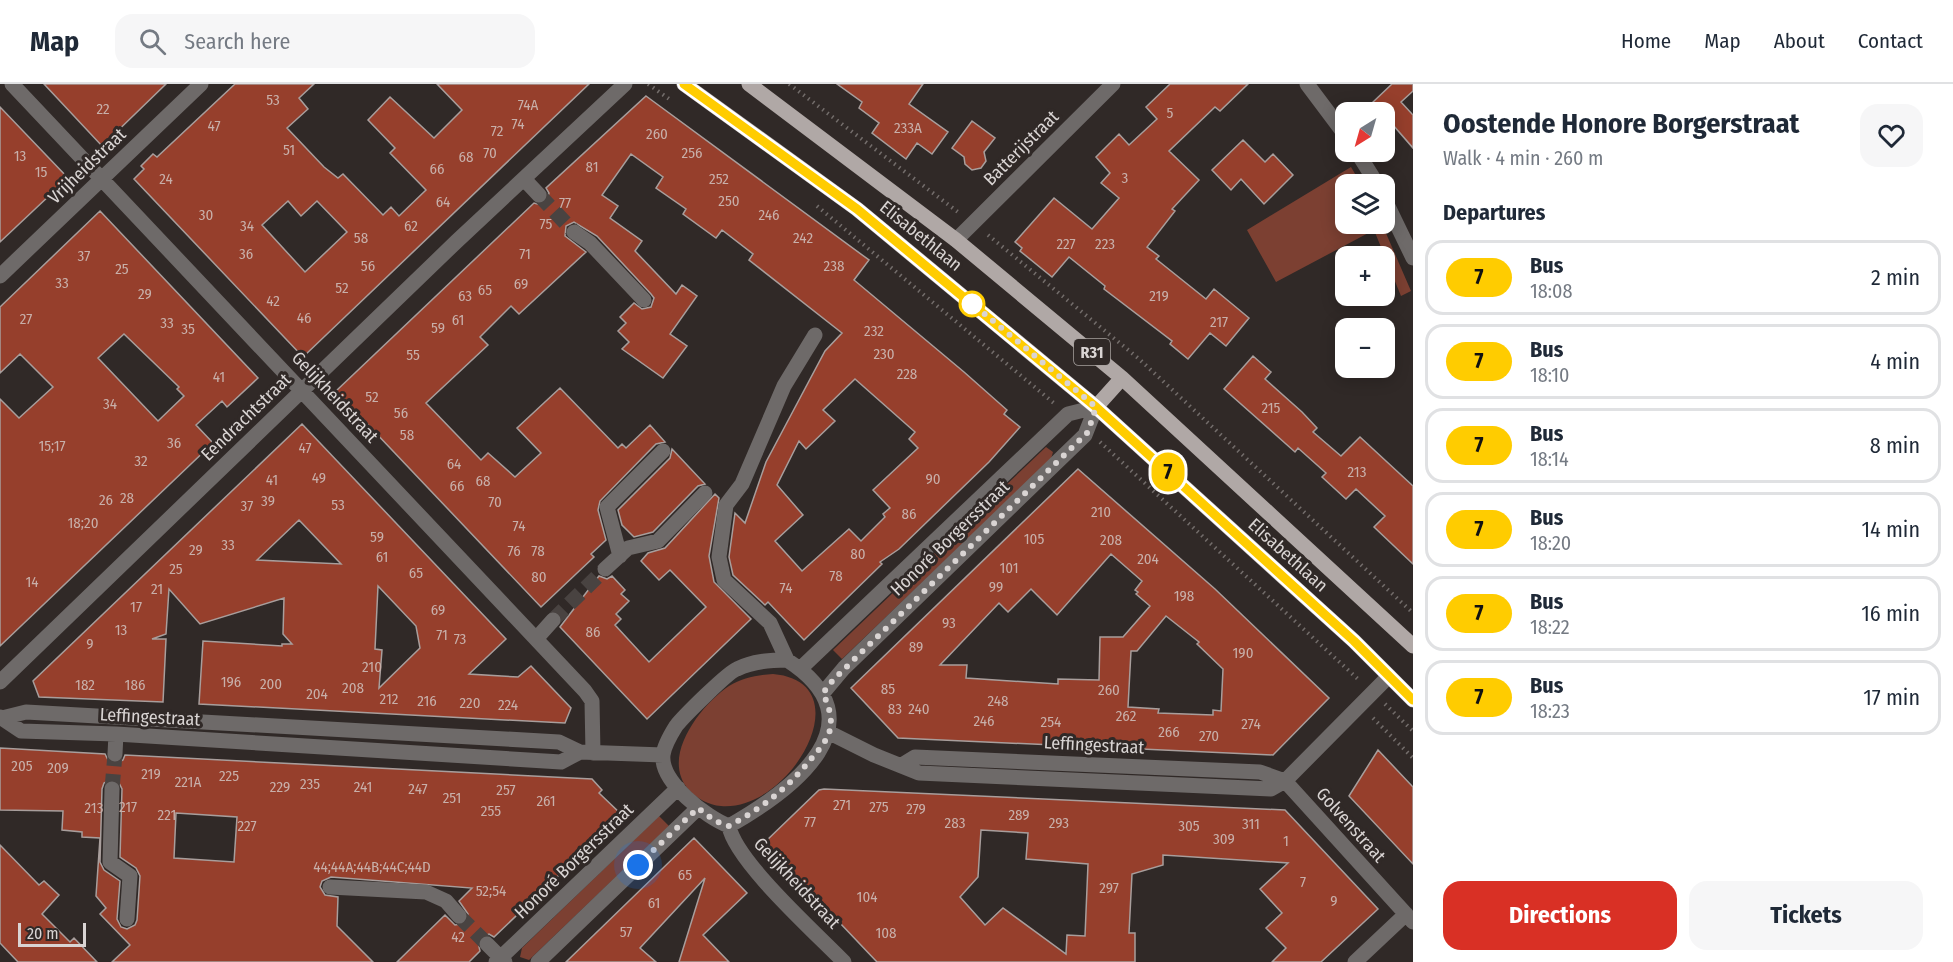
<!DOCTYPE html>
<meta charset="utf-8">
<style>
:root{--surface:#fff;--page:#f6f6f7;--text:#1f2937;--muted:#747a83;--line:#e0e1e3;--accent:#d93025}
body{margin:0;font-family:"Fira Sans Condensed",sans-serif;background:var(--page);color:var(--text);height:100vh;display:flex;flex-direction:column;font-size:22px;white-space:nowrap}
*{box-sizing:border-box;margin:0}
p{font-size:20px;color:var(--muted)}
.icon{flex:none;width:33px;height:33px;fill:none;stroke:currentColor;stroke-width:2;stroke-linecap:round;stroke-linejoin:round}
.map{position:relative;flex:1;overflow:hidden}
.panel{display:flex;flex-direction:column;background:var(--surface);width:540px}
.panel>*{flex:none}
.badge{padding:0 12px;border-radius:20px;font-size:21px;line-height:39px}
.needle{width:39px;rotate:217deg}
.controls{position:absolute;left:1335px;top:18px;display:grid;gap:12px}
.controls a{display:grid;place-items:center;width:60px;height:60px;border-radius:12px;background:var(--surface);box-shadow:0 3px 15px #0003;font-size:30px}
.scale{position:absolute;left:18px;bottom:15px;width:68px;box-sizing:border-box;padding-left:6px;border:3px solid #d9d4d3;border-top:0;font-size:16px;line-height:21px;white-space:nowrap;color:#d9d4d3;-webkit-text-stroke:4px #302927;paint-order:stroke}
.you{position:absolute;width:30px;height:30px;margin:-15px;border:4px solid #fff;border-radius:50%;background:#1a73e8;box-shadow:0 0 0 9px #1a73e833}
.map>.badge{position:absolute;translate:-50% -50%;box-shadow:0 0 0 3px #fff}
h2{padding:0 30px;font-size:22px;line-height:54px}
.round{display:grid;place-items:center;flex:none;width:63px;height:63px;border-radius:18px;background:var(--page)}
.overview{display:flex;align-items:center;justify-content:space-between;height:102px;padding:0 30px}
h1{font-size:28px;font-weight:700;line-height:45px}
.primary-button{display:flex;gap:12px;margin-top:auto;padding:12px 30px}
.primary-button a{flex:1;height:69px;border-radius:18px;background:var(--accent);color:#fff;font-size:24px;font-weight:700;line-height:69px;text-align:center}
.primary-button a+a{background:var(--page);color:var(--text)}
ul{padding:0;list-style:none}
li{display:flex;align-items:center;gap:18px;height:75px;margin:0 12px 9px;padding:0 18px;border:3px solid var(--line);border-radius:18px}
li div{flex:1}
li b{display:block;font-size:22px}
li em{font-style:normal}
li .badge{min-width:66px;font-weight:700;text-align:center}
header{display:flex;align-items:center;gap:36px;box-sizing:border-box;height:84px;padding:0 30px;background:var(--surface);border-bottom:2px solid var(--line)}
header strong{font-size:28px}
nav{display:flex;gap:33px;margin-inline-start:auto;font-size:21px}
.search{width:420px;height:54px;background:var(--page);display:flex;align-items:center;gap:15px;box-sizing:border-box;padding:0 21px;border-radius:18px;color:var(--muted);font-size:22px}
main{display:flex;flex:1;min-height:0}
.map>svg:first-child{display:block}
.green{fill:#7c4032}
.building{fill:#963f2c;stroke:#a89e9c;stroke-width:1.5;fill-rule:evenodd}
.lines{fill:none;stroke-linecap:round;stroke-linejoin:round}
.minor-tunnel{stroke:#494341;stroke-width:15;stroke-dasharray:15 8;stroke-linecap:butt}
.path{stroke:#736d6b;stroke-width:4;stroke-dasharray:1.5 4.5;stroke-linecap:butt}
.minor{stroke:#6e6a69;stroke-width:15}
.major{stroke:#b0a8a6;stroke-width:15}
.line-casing{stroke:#fff;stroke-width:14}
.line{stroke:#fc0;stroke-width:9}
.walk{stroke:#d9d4d3;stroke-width:6;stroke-dasharray:0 10.8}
.stop-dot{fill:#fff;stroke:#fc0;stroke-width:3}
.labels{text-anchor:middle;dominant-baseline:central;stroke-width:6;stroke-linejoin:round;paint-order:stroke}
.number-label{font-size:15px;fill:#c8afa9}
.shield{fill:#302927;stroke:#a6a19f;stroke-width:1.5}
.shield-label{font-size:16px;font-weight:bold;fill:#d9d4d3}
.street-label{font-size:18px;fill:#d9d4d3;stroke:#302927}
</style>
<header>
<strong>Map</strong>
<div class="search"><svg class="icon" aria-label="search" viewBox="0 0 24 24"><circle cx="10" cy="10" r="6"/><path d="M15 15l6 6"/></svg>Search here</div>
<nav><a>Home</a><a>Map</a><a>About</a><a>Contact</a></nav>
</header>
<main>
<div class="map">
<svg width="1413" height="878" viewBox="0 0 1413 878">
<rect width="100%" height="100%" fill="#302927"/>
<path class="green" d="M1351,83l10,17h-15v40h36l29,67 -10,5 -27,-66 -98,52 -29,-52z
M1046,363l7,5 -2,7 -209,200 -9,-9z
M773,590c91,8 18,138 -52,132 -13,-1 -23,-7 -32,-16 -30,-33 13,-86 40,-104 13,-8 28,-11 44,-12z
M659,732l10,10 -140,134 -9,-3 2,-9z"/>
<path class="building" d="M44,0h122l-64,62z
M235,0h79l-15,14 9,11 -21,19 37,39 14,11 5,-4 40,41 8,-8 8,9 27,-26 -36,-37 5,-5 -27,-28 22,-23 44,41 28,-28 -25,-26h152l-286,273 -169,-178 10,-10 -3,-3 12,-12 4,3zM288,117l13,15 16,-15 30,31 -42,40 -43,-47z
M837,0h86l-14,20 39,28 -16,22 -15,-11 -11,16 -34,-26 7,-10 -20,-15 3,-6z
M1170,0h78l-28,27 -5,-4 -46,44 30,29 -27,29 3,2 -28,36 12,9 -3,3 50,40 8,-10 35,29 -23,28 -16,-13 -22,26 -18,-15 2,-3 -68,-52 1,-3 -36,-29 -17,20 -32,-26 2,-3 -7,-6 39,-44 38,31 27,-31 -18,-15 9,-10 -14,-16 23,-23 10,11 28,-26 -11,-12z
M1392,0h21v7l-12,11 12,13v33l-40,-46z
M646,12l223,164 -15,20 110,92 43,38 -3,4 16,13 -31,35 -90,87 -19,13 2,2 -78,76 -36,-38 -3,3 -32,-30 -4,-18 6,-44 10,10 21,-61 59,-111 17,-18 -93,-73 4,-6 -31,-24 -6,8 -33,-24 3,-5 -30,-21 7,-11 -32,-23 -29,41 16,11 -8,12 32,23 -7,10 41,43 6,-9 15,11 -27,38 17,12 -24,32 -41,-29 7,-7 -11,-11 8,-8 -6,-6 14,-14 8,6 9,-2 3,-9 -3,-4 -54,-58 -23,-14 -8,4 -1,10 21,16 -67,62 -8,-8 -31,31 8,8 -62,58 55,57 7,-7 27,24 26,-24 -24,-25 43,-40 58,60 4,-4 4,4 24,-23 15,17 -9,2 -56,57 -2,9 8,30 -15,14 3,3 -53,50 -205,-216 198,-188 7,2 5,-3 3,-9 -3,-5zM855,295l60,53 -6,7 9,9 -45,42 17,18 -7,6 2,3 -24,24 -12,-12 -47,42 -27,-30 28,-26 -26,-30 22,-44 7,8 29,-28 -12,-11z
M0,23l68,71 -68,64z
M972,37l23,17 -11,14 2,9 -5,7 -9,2 -7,-6 -1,-7 -12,-9z
M1243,56l22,22 8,-8 20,21 -29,29 -23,-25 -10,11 -19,-20z
M100,127l158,167 -31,29 -5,-6 -26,24 17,18 -213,203v-247l19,19 34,-31 -33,-33 -20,19v-66zM124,250l55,53 -2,2 7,7 -26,25 -60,-63z
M1253,272l18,16 -6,7 37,33 15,16 -4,4 28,24 19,-19 53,49v78l-39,-37 11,-11 -29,-27 -10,10 -24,-22 4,-4 -28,-25 -3,4 -71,-63z
M302,340l204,215 -37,35 49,3 13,-11 40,42 -6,15 -366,-19 4,-63 79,5v-2h10l-9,-10 1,-36 -84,26 -31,-35 -3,45 -14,5h14l-3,63 -124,-5 -6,-16zM299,436l42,44 -84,-4zM378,502l38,40 4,22 -41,40 3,-38 -7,-1z
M672,365l33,35 -7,2 -45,46 -19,5 -12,-12 -4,-15 52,-52z
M1078,385l137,120 114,109 -56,57 -375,-17 -47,-50zM1111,470l31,27 -7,9 3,2 -2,2 14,12 -27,31h-23l-1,43 -41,-1v5l-92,-6 1,-13h-27l59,-62 9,9 23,-23 26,26zM1166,532l33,26 -2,2 26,25 -2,42 -8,-1v5l-55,-2 1,-4 -31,-2 3,-56h6z
M715,410l4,4 -10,58 5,26 37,37 -104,100 -87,-92 39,-51 8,3 5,-3 13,14 -4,4 8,7 -13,13 5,5 -6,6 34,37 57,-55 -36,-37 -11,10 -18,-19 7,-8 17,-5z
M0,664l105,6 4,8 6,2 8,-4 2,-5 467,24 10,11 -3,3 23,22 -128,122 -5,-3 -8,3 -3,5 2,9 -11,11h-72l48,-47 10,10 11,-2 2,-9 -9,-13 13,-13 -141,-11 -9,4 -2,6 5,8 13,2 -1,29 36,36h-261l18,-17 -30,-31 6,-6 -10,-12 4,-58 -18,-1v-5l-20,-2 1,-19 -63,-1zM112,695l6,2 4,8 -2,68 16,11 4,8 -3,44 -2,5 -8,4 -6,-2 -4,-8 3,-38 -16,-11 -4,-8 2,-73 2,-6zM176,729l61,4 -3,45 -60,-4z
M1378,666l35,37v77l-64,-68z
M824,705l461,21 93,99 -57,53h-49l14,-14 -20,-20 16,-15 -22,-24 28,-26 -125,-8v10l-31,9 -3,59h6v29h-258l-113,-119 55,-53zM981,746l47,3 -2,26 62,5 -3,72 -18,-1 -1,19 -63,-46 -18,17 -25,-28 18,-20z
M694,754l53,55 -44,42 26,27h-50l26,-84 -65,70 16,14h-90z
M0,761l39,40 5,-4 15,14 -17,19 28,28 4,-4 23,24h-79l-18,-19z"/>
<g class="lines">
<path class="minor-tunnel" d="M539,111l35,37
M553,536l52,-51
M112,705l3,-35
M459,832l28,28"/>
<path class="path" d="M648,0l24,17
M789,0l169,128
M817,122l238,198
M988,151l150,123 275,255
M1100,358l259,238
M1385,620l28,27
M1373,634l40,40"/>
<path class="minor" d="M12,0l573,607 7,10 1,52
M1307,0l39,52
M1357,68l20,32
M524,95l15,16
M1384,114l29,60
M574,148l16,11 54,57
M956,156l157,-156
M0,192l201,-192
M620,472l-13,-49 56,-56
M605,485l23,-21 30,-7 47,-48
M536,555l17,-19
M787,576c96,62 7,129 -58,166 -22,-8 -69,-44 -66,-71 1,-9 8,-21 13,-29 7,-9 52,-54 61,-57 16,-8 33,-9 50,-9z
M787,576l-17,-37 -46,-43 -5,-23 7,-52 16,-21 42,-98 31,-51
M800,585l268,-255 28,-7
M1389,592l-104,105 128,141
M0,598l457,-441 168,-157
M823,609l21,-25 241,-233 11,-28
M0,633l21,14 95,3 445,28 19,-10
M2,634l24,-6 533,30 21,10 83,3
M830,649l44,22 45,18 352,16 14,-8 -25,-9 -345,-15 -13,8
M115,670l1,-20
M112,705l-2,73 20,14 -3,43
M729,742c6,35 88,108 115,136
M330,803l96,5 20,9 13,15
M487,860l18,18
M496,878l182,-174
M538,878l160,-154
M1355,878l51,-48"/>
<path class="major" d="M684,0l173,125 239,198 258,234 59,59
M749,0l207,156 166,138 291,268
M1096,323l26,-29"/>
</g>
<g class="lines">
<g class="line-casing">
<path id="line" d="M684,0l173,125 239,198 258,234 59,59"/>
</g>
<use href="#line" class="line"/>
<path class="walk" d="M638,781l60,-57 17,13 14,5c34,-19 57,-36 82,-67 6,-7 15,-17 18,-26 5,-14 -1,-28 -6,-40l10,-13 255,-248 8,-25 -128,-107 4,4"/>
</g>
<circle class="stop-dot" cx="972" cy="220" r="12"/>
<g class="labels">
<g class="number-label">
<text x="273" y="16">53</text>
<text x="528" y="21">74A</text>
<text x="103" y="25">22</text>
<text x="1170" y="29">5</text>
<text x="518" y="40">74</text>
<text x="214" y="42">47</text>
<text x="908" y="44">233A</text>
<text x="497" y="47">72</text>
<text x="657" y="50">260</text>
<text x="289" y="66">51</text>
<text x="490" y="69">70</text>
<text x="692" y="69">256</text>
<text x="20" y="72">13</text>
<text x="466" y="73">68</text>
<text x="592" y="83">81</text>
<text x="437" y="85">66</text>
<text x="41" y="88">15</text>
<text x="1125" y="94">3</text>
<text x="166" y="95">24</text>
<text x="719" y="95">252</text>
<text x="729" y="117">250</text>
<text x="443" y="118">64</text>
<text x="565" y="119">77</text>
<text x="206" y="131">30</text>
<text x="769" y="131">246</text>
<text x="546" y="140">75</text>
<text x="247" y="142">34</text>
<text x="411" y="142">62</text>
<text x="361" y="154">58</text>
<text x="803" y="154">242</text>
<text x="1066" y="160">227</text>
<text x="1105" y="160">223</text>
<text x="246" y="170">36</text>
<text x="525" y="170">71</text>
<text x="84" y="172">37</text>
<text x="368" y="182">56</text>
<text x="834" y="182">238</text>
<text x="122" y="185">25</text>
<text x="62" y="199">33</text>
<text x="521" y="200">69</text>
<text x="342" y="204">52</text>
<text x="485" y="206">65</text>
<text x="145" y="210">29</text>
<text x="465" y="212">63</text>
<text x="1159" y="212">219</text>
<text x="273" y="217">42</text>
<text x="304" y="234">46</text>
<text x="26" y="235">27</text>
<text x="458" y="236">61</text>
<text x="1219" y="238">217</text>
<text x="167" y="239">33</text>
<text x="438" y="244">59</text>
<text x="188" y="245">35</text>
<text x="874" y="247">232</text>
<text x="884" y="270">230</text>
<text x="413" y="271">55</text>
<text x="907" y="290">228</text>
<text x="219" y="293">41</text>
<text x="372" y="313">52</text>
<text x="110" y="320">34</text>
<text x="1271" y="324">215</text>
<text x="401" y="329">56</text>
<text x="407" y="351">58</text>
<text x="174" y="359">36</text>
<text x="52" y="362">15;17</text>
<text x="305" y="364">47</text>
<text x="141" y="377">32</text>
<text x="454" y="380">64</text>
<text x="1357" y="388">213</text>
<text x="319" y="394">49</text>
<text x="933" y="395">90</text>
<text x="272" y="396">41</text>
<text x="483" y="397">68</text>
<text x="457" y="402">66</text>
<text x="127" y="414">28</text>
<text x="106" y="416">26</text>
<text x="268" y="417">39</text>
<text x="495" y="418">70</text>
<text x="338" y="421">53</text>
<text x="247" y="422">37</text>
<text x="1101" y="428">210</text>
<text x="909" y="430">86</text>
<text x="83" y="439">18;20</text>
<text x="519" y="442">74</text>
<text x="377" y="453">59</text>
<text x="1034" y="455">105</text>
<text x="1111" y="456">208</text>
<text x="228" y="461">33</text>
<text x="196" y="466">29</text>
<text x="514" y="467">76</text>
<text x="538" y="467">78</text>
<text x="858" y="470">80</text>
<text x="382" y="473">61</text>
<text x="1148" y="475">204</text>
<text x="1009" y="484">101</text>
<text x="176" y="485">25</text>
<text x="416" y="489">65</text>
<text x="836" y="492">78</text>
<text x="539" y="493">80</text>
<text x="32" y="498">14</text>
<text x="996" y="503">99</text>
<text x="786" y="504">74</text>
<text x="157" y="505">21</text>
<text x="1184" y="512">198</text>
<text x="136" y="523">17</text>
<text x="438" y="526">69</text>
<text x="949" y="539">93</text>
<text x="121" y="546">13</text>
<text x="593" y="548">86</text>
<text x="442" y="551">71</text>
<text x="460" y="555">73</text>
<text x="90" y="560">9</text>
<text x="916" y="563">89</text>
<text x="1243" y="569">190</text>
<text x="372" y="583">210</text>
<text x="231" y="598">196</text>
<text x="271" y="600">200</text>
<text x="85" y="601">182</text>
<text x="135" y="601">186</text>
<text x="353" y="604">208</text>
<text x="888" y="605">85</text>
<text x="1109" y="606">260</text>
<text x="317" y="610">204</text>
<text x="389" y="615">212</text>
<text x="427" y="617">216</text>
<text x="998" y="617">248</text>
<text x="470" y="619">220</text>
<text x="508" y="621">224</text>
<text x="895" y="625">83</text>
<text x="919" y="625">240</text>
<text x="1126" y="632">262</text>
<text x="984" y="637">246</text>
<text x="1051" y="638">254</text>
<text x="1251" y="640">274</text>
<text x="1169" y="648">266</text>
<text x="1209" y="652">270</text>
<text x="22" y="682">205</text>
<text x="58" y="684">209</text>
<text x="151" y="690">219</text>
<text x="229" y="692">225</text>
<text x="188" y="698">221A</text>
<text x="310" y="700">235</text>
<text x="280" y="703">229</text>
<text x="363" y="703">241</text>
<text x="418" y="705">247</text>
<text x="506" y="706">257</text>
<text x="452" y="714">251</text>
<text x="546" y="717">261</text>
<text x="842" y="721">271</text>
<text x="128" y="723">217</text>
<text x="879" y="723">275</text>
<text x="94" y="724">213</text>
<text x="916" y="725">279</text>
<text x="491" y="727">255</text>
<text x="167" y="731">221</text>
<text x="1019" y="731">289</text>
<text x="810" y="738">77</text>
<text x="955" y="739">283</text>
<text x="1059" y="739">293</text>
<text x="1251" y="740">311</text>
<text x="247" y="742">227</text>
<text x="1189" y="742">305</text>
<text x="1224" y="755">309</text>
<text x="1286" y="757">1</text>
<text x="372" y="783">44;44A;44B;44C;44D</text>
<text x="685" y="791">65</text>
<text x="1303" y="798">7</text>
<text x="1109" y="804">297</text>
<text x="491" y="807">52;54</text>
<text x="867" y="813">104</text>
<text x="1334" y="817">9</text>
<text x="654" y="819">61</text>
<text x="626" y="848">57</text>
<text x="886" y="849">108</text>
<text x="458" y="853">42</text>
</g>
<rect class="shield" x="1074" y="255" width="36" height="26" rx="4.5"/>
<g class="shield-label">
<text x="1092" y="268">R31</text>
</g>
<g class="street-label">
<text transform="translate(1021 64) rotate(-45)">Batterijstraat</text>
<text transform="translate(87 82) rotate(-44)">Vrijheidstraat</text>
<text transform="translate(921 152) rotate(39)">Elisabethlaan</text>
<text transform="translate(335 313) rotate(47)">Gelijkheidstraat</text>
<text transform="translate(246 333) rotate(-44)">Eendrachtstraat</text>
<text transform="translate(950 454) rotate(-44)">Honoré Borgersstraat</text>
<text transform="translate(1288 471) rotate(42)">Elisabethlaan</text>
<text transform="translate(150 633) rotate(3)">Leffingestraat</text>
<text transform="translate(1094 661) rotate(3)">Leffingestraat</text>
<text transform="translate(1351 741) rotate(48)">Golvenstraat</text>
<text transform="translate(574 777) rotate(-44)">Honoré Borgersstraat</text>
<text transform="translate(797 799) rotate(47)">Gelijkheidstraat</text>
</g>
</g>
</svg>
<div class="controls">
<a><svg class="needle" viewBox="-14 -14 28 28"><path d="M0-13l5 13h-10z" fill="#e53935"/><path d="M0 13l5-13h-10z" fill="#747a83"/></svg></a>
<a><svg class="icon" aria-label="layers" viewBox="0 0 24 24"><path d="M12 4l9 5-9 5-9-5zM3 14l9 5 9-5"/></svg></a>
<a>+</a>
<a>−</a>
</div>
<div class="scale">20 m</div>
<div class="you" style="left:638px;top:781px"></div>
<b class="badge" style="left:1168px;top:388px;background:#fc0;color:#111">7</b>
</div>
<section class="panel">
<div class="overview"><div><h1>Oostende Honore Borgerstraat</h1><p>Walk · 4 min · 260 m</p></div><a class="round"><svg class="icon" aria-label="heart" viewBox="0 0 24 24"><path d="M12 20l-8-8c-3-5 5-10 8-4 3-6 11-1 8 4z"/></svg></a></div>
<h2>Departures</h2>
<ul>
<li><span class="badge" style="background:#fc0;color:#111">7</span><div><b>Bus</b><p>18:08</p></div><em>2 min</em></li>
<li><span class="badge" style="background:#fc0;color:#111">7</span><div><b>Bus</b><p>18:10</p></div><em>4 min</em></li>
<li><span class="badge" style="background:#fc0;color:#111">7</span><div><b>Bus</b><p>18:14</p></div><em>8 min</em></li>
<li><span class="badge" style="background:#fc0;color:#111">7</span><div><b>Bus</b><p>18:20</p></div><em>14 min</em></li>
<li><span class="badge" style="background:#fc0;color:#111">7</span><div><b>Bus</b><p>18:22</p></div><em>16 min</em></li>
<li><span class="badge" style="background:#fc0;color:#111">7</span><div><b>Bus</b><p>18:23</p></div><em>17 min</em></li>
</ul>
<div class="primary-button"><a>Directions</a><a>Tickets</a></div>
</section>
</main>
